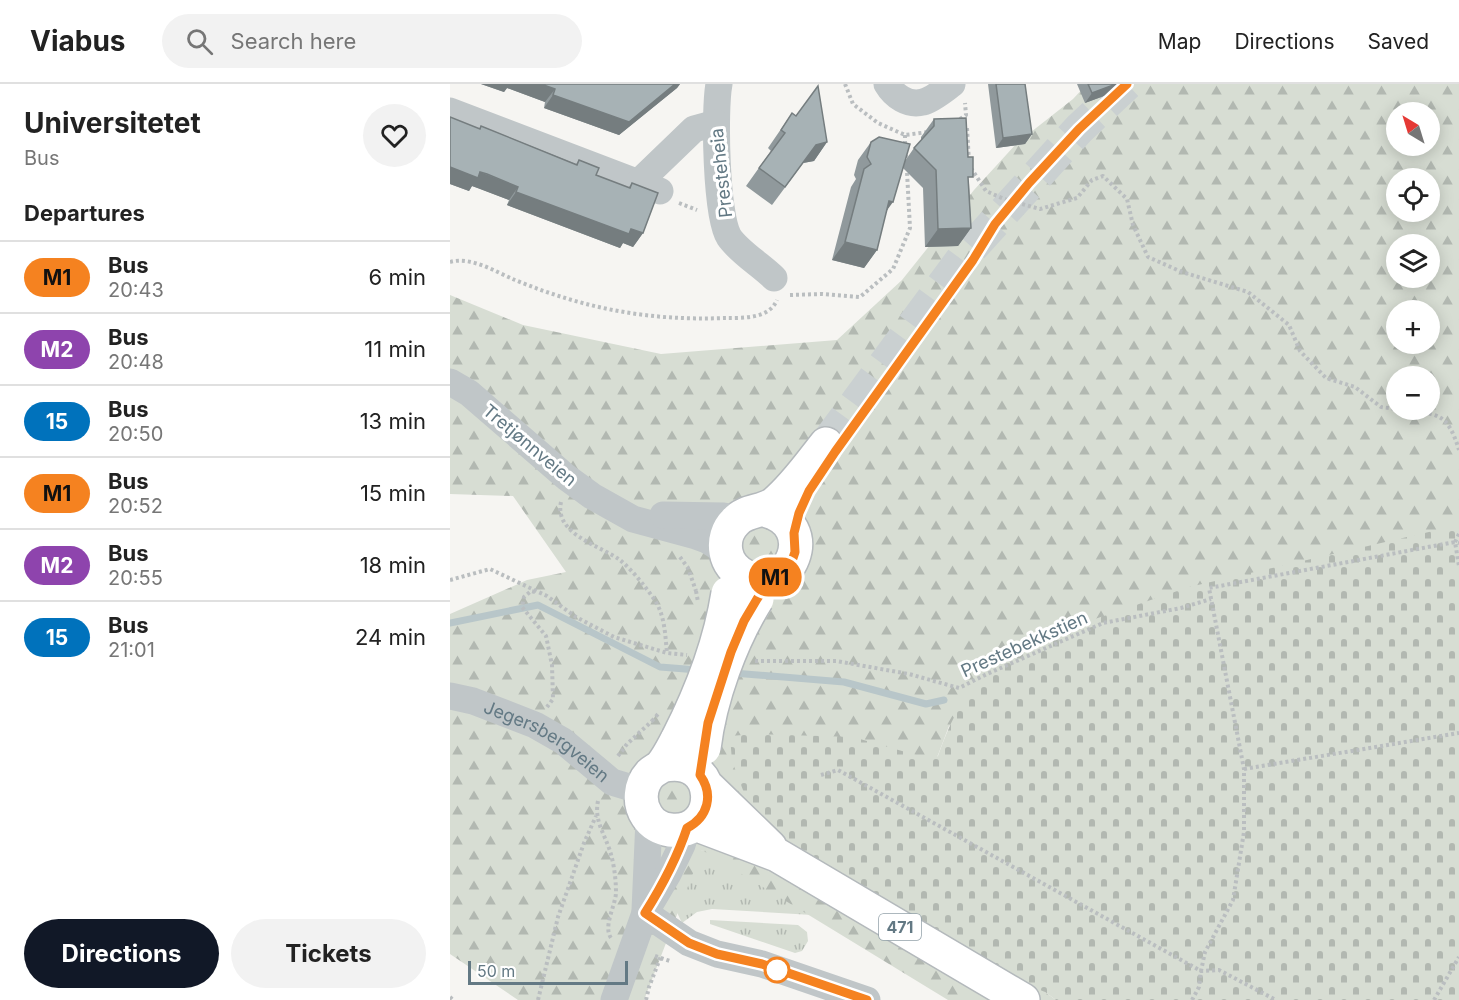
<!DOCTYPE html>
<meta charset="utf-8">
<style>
:root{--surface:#fff;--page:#f2f2f2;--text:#222;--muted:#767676;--line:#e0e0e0;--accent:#111827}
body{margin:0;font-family:Inter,sans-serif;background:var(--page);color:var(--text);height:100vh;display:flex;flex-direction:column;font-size:22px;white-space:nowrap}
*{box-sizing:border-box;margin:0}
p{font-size:20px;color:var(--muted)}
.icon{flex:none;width:33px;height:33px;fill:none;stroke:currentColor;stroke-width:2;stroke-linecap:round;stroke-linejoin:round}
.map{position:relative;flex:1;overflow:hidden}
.sheet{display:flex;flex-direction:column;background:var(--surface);width:450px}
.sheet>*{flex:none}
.badge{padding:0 12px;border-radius:20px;font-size:21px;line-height:39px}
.needle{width:39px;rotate:322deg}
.fabs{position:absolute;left:936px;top:18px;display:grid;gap:12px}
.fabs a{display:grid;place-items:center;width:54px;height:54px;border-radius:50%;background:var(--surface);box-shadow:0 3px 15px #0003;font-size:30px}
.scale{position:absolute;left:18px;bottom:15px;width:160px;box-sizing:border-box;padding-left:6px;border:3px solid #637984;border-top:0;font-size:16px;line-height:21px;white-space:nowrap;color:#637984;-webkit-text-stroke:4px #fff;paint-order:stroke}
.map>.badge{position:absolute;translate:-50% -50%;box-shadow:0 0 0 3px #fff}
h2{padding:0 24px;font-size:22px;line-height:54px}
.round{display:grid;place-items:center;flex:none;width:63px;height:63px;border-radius:32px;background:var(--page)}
.head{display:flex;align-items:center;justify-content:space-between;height:102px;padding:0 24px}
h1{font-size:28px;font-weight:700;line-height:45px}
.action{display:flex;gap:12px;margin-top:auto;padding:12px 24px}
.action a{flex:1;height:69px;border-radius:36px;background:var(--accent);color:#fff;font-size:24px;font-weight:700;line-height:69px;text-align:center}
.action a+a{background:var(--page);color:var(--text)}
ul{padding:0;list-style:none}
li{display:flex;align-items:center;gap:18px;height:72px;padding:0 24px;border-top:2px solid var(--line)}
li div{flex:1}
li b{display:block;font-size:22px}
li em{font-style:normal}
li .badge{min-width:66px;font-weight:700;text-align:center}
header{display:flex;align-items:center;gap:36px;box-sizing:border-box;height:84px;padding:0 30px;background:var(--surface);border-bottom:2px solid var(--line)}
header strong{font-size:28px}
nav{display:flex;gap:33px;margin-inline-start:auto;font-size:21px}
.search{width:420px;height:54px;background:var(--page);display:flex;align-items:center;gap:15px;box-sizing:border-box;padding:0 21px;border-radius:33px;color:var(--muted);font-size:22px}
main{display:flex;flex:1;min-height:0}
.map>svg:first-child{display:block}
.grass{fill:url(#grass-tufts)}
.forest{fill:url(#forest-firs);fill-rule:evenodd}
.cemetery{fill:url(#cemetery-stones)}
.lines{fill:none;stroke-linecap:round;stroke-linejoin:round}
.stream{stroke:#b8c6c9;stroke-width:7}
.major-tunnel{stroke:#cad0d1;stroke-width:33;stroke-dasharray:33 16;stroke-linecap:butt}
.major-casing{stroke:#b4b9bc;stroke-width:36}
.path{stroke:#babec0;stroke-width:4;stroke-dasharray:3 3;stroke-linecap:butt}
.minor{stroke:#c0c6c8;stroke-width:27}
.major{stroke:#fff;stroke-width:33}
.major-bridge-casing{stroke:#b4b9bc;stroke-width:36;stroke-linecap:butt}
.path-bridge{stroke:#babec0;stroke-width:4;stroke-dasharray:3 3;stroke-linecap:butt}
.major-bridge{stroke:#fff;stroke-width:33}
.wall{fill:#90999c}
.shaded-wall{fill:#757d7f}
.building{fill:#a7b2b5;stroke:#757d7f;stroke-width:1.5}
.line-casing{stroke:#fff;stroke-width:14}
.line{stroke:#f58220;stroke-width:9}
.stop-dot{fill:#fff;stroke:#f58220;stroke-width:3}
.labels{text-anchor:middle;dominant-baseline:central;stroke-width:6;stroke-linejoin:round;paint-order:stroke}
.shield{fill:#fff;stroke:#92a1a9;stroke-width:1.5}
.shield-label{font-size:16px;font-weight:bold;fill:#637984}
.street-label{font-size:18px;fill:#637984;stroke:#fff}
</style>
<header>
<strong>Viabus</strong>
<div class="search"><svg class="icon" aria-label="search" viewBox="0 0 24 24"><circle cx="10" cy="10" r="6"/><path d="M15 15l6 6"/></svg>Search here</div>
<nav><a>Map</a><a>Directions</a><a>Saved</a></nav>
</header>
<main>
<section class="sheet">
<div class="head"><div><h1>Universitetet</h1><p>Bus</p></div><a class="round"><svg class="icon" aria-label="heart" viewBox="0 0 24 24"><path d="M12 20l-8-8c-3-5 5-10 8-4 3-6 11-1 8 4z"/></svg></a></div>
<h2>Departures</h2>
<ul>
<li><span class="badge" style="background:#f58220;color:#111">M1</span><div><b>Bus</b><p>20:43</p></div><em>6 min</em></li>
<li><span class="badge" style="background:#8e44ad;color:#fff">M2</span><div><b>Bus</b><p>20:48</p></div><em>11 min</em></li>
<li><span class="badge" style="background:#0072bc;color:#fff">15</span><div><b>Bus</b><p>20:50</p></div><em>13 min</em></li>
<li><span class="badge" style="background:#f58220;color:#111">M1</span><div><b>Bus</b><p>20:52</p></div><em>15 min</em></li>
<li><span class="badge" style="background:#8e44ad;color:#fff">M2</span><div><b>Bus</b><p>20:55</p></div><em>18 min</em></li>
<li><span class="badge" style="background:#0072bc;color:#fff">15</span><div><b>Bus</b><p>21:01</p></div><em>24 min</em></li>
</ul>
<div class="action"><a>Directions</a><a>Tickets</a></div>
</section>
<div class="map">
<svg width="1009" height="916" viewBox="0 0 1009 916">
<defs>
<pattern id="grass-tufts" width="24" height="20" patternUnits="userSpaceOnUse" patternTransform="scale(1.5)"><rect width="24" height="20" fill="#d7ddd3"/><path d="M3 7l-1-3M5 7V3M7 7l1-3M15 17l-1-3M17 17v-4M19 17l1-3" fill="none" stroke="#b2b8b1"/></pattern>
<pattern id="forest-firs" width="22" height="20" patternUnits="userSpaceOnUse" patternTransform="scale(1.5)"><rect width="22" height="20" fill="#d7ddd3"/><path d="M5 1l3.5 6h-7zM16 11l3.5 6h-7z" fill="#b2b8b1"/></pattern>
<pattern id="cemetery-stones" width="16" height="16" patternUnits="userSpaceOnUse" patternTransform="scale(1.5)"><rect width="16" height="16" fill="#d7ddd3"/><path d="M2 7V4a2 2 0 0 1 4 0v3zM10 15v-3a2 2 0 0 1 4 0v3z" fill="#b2b8b1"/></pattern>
</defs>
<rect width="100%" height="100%" fill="#f6f5f2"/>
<path class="grass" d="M253,766l126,66 -117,-7 -15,3 -15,11 -9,-19 23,-52z
M260,836l88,5 9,7 1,9 -6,10 -7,2 -85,-29z"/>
<path class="forest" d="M637,0h372v451l-510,191 -11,29 -19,35 126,202 11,8h-108l-246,-150 -58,150h-126l-68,-46v-340l77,-34 39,-8 -53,-76 -63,-2v-199l73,30 138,29 176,-14 65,-60 72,-90 43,-47 56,-44zM946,28h34v34h-34zM946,94h34v34h-34zM946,160h34v34h-34zM946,226h34v34h-34zM946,292h34v34h-34z"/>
<path class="cemetery" d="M1005,442l4,1v473h-403l-11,-8 -105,-43 -177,-116 6,-8 -23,-27 -14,-37 -2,-25 25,-2 98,3 77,22 8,-3c9,-25 24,-64 48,-77l1,-15 49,-25 153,-52z"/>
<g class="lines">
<path class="stream" d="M0,539l88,-18 122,62 38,3
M283,589l111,9 82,22 18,-4"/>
<path class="major-tunnel" d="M376,360l139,-189 114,-126 48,-45"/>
<g class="major-casing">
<path id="major" d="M314,426c59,14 25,90 -19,66 -10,-5 -17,-13 -19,-24 -2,-11 1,-22 9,-30 11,-13 27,-9 40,-19 20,-17 35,-39 51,-59
M211,682c60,-15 61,70 9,64 -9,-1 -18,-6 -23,-14 -9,-13 -7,-31 3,-42 4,-4 8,-5 11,-8 7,-8 12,-19 17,-28
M257,702l63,61
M245,740l82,31 246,145"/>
</g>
<path class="path" d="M395,0l8,20 25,19 27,12 23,-3
M510,35l6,-4 -1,-12
M517,44l2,34
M455,51v11
M521,84l15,23 18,8 36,10 37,-11 15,-18 11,-4 24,23 6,26 15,32 34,15 66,20 41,33 11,26 26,27 29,9 26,20 15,2
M229,119l18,7
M0,178c21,-6 46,10 65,18 71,29 134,41 210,38 18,0 44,1 52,-18
M340,211l32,-1 38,3 33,-28 17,-41 -4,-75
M949,326c38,4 48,1 60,40
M111,418c-7,32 38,43 59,58 12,10 25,26 34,39 11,16 11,35 13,54
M1009,450l-4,8 4,1
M230,473l8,11 8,23
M0,496l40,-11 57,27 29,21 38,20 53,16 20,2
M85,508l-4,-1 -7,6 -2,10 24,29 6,29 1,34 -6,8
M305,577h81l73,13 50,14 28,-14 116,-51 78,-15 30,-9
M168,672l9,-12 25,-23
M794,685l215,-36
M371,691l17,-5 363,201 4,-19 28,-52 11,-68v-63l-35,-181 246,-46 4,24
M148,717c-4,19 6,32 12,50 4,13 6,28 6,42 -1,14 -13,33 -5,45
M205,872l15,5
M0,913l3,3
M88,916l20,-83 26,-74 12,-27
M196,916l3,-13 12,-31
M742,916l7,-13 2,-16 18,-1 57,30
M984,916l25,-43"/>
<g class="minor">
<path d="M269,0c-5,26 -3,133 10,153 10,15 32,28 45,41"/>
<path d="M437,0c7,12 21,22 36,18 9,-2 21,-12 29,-18"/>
<path d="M0,27l210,80"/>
<path d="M189,98l55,-53 22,-6"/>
<path d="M0,298l19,11 97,84 26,19 41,23 63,17 11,4 19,12"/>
<path d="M213,431l61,1 12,3"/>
<path id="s1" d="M0,612l23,5 62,24 28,16 49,41 30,9"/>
<path d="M195,826l4,-91"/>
<path d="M195,829l44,30 28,11 45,10 105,36"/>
<path d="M164,916l31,-87 23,-39 14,-29 5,-17"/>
</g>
<use href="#major" class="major"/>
<g class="major-bridge-casing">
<path id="major-bridge" d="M228,654c24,-47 42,-94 50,-145
M254,664c6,-50 27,-107 53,-149"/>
</g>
<path class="path-bridge" d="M246,507l2,11
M202,637l6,-7"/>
<use href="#major-bridge" class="major-bridge"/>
</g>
<path class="wall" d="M31,0h199l-3,4 -58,47 -75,-27 1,-6 -38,-14 -3,4z
M538,0h37l7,50 -7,10 -29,4z
M627,0h41l-6,9 -27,10z
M342,29l35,29 -13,19 -11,2 -31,42 -26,-19 25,-35 -3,-3z
M0,33l29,12 2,-3 95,38 3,-4 17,15 32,13 4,-5 11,50 -10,14 -10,-4 -3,5 -113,-43 2,-5 -31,-12 -6,-2 -3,5 -19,-7z
M484,35l35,64 2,45 -13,18 -33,1 -2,-59 -20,-20 -17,45 -9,37 -13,18 -32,-8 19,-73 5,-8 -2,-4 4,-15 13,-18 34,19 9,-13 7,-8v-3z"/>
<path class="shaded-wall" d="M31,0h60l14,5 -10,13 -38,-14 -3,4z
M225,0h5l-3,4 -58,47 -75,-27 9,-13z
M666,0h2l-6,9 -27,10 7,-10z
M582,50l-7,10 -29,4 7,-10z
M377,58l-13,19 -11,2 -31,42 44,-60z
M0,83l30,5 38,15 -9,13 -37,-14 -3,5 -19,-7z
M66,108l115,37 12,4 -10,14 -10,-4 -3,5 -113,-43z
M439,117l4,1 -13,18z
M521,144l-13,18 -33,1 13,-18z
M395,158l32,8 -13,18 -32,-8z"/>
<path class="building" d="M91,0h134l-46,38 -76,-27 2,-6z
M546,0h29l7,50 -29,4z
M638,0h28l-24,9z
M368,2l9,56 -11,3 -31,42 -26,-19 26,-35 -4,-3 11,-17 4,3z
M0,33l30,12 1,-3 96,39 2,-5 20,8 -3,7 34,13 2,-5 26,10 -15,40 -12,-4 -2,5 -113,-42 2,-5 -31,-13 -7,-2 -2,6 -28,-11z
M516,34l2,39h5v20h-5l3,51 -33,1 -2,-59 -22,-22 20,-22v-7z
M429,53l31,7 -17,58 -4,-1 -12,49 -32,-8 19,-73 7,-5 -4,-7 4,-15z"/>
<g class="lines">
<g class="line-casing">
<path id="line" d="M417,916l-105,-36 -45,-10 -28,-11 -44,-30c17,-27 32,-55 42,-85 21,-11 27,-33 13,-53l8,-52 23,-71 13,-31 13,-22 13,-20 17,-10 5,-8 3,-9 -1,-19 5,-20 10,-22 26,-39 138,-192 22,-36 34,-41 50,-54 48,-45"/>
</g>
<use href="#line" class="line"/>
</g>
<circle class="stop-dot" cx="327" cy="886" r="12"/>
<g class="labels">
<rect class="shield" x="429" y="830" width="42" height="26" rx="4.5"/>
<g class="shield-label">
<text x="450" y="843">471</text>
</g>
<g class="street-label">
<text transform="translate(271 89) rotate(-96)">Presteheia</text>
<text transform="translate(80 361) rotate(40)">Tretjønnveien</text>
<text transform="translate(574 560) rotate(-24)">Prestebekkstien</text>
<text stroke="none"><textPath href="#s1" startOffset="108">Jegersbergveien</textPath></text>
</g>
</g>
</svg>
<div class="fabs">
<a><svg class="needle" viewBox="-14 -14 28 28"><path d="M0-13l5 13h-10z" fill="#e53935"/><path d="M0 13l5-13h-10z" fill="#767676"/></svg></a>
<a><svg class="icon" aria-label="locate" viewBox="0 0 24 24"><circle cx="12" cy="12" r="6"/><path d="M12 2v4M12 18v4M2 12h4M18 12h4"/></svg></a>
<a><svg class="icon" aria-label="layers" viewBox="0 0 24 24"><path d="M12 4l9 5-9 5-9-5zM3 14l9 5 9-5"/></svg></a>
<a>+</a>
<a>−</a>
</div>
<div class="scale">50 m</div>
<b class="badge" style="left:325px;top:493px;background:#f58220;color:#111">M1</b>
</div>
</main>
